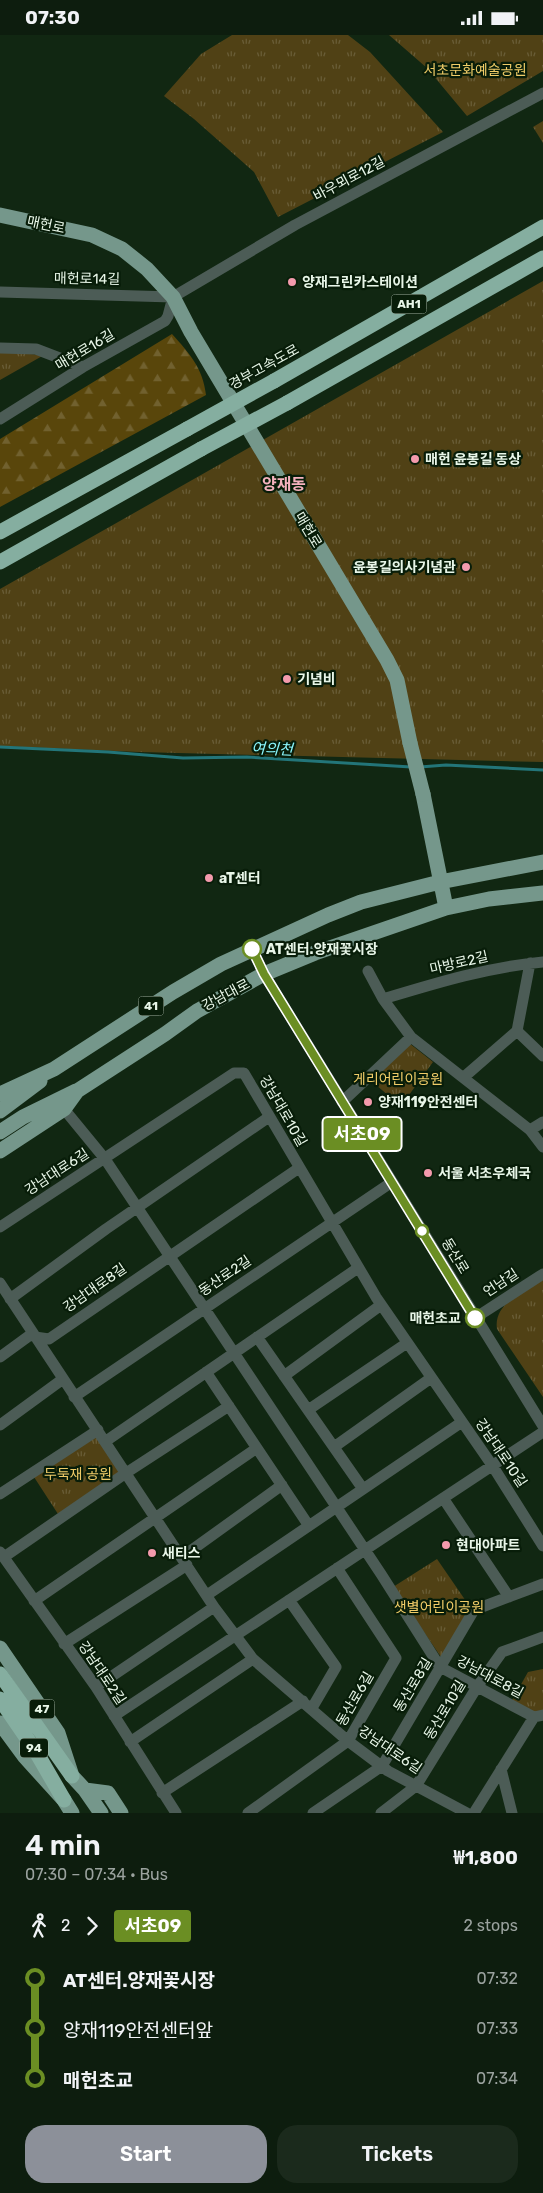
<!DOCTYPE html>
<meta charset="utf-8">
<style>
:root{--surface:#0d1d0e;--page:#1b2a1c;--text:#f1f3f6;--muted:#9aa29e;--accent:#8c9099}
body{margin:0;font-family:Rubik,"Noto Sans KR",sans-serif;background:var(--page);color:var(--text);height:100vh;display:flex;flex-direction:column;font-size:19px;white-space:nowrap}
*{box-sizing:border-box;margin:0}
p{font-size:16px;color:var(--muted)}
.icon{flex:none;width:28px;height:28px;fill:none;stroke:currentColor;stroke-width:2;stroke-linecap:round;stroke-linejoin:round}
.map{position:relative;height:1778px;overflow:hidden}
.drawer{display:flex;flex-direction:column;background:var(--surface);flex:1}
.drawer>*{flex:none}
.badge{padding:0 10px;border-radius:4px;font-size:18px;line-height:32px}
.map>.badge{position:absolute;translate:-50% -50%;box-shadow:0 0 0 2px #fff}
.legs{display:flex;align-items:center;gap:8px;height:55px;padding:0 25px;font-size:16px}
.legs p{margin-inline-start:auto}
.head{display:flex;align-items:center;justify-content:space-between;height:85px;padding:0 25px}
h1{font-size:28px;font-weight:600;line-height:38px}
.primary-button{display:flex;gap:10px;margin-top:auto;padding:10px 25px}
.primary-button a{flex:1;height:58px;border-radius:20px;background:var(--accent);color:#fff;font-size:20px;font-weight:600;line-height:58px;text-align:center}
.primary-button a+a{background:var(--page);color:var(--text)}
ul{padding:0 25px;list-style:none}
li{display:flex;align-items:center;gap:18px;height:50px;font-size:19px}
li i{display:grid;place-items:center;width:8px;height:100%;margin:0 6px;background:currentColor}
li i::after{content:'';width:12px;height:12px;margin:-6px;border:4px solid;border-radius:50%;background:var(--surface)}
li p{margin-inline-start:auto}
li:first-child i{background:linear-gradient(#0000 50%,currentColor 0)}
li:last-child i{background:linear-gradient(currentColor 50%,#0000 0)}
.status{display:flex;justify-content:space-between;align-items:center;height:35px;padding:0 25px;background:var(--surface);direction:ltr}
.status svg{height:14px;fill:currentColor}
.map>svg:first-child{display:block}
.forest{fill:url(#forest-firs)}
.park{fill:url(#park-tufts)}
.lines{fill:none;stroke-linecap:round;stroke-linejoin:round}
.stream{stroke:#237579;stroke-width:3}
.minor{stroke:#4c5c56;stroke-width:11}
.major{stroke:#75978b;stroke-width:15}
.highway{stroke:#85aea0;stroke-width:15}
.major-bridge{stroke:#75978b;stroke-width:15}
.highway-bridge{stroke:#85aea0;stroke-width:15}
.line-1-casing{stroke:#fff;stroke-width:11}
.line-1{stroke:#6b8e23;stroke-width:8}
.poi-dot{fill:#f39aac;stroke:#081d09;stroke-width:2}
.stop-1-dot{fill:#fff;stroke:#6b8e23;stroke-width:2.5}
.labels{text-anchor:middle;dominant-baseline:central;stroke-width:4.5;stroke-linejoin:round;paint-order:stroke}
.shield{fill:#081d09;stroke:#a5b5a5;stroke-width:1}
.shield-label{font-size:12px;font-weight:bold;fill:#e8f6e8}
.park-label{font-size:14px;fill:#f0cc68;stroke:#081d09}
.street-label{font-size:14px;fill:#e8f6e8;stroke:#081d09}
.poi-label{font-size:14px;font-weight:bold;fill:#e8f6e8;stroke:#081d09;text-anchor:start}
.stop-label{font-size:14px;font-weight:bold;fill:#e8f6e8;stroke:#081d09;text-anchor:start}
.water-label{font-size:15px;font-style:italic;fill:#8bf7fd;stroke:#081d09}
.quarter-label{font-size:16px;font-weight:bold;fill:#f5b2be;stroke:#081d09}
</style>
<div class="status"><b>07:30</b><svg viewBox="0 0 49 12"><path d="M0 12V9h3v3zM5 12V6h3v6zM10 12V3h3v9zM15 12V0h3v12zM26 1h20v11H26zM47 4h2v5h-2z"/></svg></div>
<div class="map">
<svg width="543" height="1778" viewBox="0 0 543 1778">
<defs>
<pattern id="forest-firs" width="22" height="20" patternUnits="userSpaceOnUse" patternTransform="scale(1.25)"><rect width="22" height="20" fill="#59460b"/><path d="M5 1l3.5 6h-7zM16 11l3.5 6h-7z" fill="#71612f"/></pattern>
<pattern id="park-tufts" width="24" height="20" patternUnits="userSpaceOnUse" patternTransform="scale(1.25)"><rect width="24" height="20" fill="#504115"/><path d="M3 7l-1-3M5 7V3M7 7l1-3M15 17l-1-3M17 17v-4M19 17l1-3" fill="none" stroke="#695d37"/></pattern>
</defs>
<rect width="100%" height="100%" fill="#112712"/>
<path class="forest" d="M172,299c17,19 31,34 34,61l-206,112v-68z"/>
<path class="park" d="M232,0h116l22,17 73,80 -165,85 -24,-45 -60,-53 -30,-23 37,-42z
M389,0h154v36l-76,45 -40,-48z
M543,86v22l-10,-16z
M543,246v481l-404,-10 -139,-6v-157z
M0,317l44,3 -44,25z
M409,1008l24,19 -32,44 -31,-26z
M543,1245v117l-46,-68c-4,-26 28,-38 46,-49z
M97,1400l25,36 -64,43 -24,-37z
M437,1524l33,48 -29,50 -48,-70z
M543,1634v46l-33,-11 18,-32z"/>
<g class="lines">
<path class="stream" d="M0,712l108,5 75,6 64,-1 164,10
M420,732l26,-2 97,5"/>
<path class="minor" d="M0,257l173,5
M173,262l122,-72 248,-132
M0,313l36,1 47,18
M0,384l83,-52 82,-46 3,-5 5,-19
M252,914l12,25 279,452
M530,928l-13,68 26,25
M368,936l15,28 28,38 119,93 13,17
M383,964c53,-16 105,-32 160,-37
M464,1042l53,-46
M342,1067l69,-65
M64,1074l41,50 276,415 59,93 94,50
M530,1095l13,-8
M0,1192l234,-154h10l132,224 116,168 51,81
M0,1248l214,324 39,52 95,82 40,30 79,42
M10,1264l96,-70 163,-112
M475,1283l68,-44
M35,1302l14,2 250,-171
M257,1302l106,152
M0,1322l33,-24
M206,1337l103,154
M284,1341l97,-71
M74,1362l318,-215
M308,1375l99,-67
M0,1390l63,-46
M106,1406l252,-173
M334,1412l97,-69
M0,1459l98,-64
M443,1463l66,99
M0,1517l96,135 80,126
M4,1522l122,-84 103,-67
M182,1522l100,-72
M207,1560l255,-173
M289,1565l47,67 -24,41
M34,1566l223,-153
M64,1609l123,-79
M96,1652l118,-80
M114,1681l429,-284
M130,1707l123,-83
M501,1734l11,44
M162,1758l141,-92
M248,1778l100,-72 48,-83 -59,-90
M313,1778l69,-47 92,-156 69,-26
M381,1778l35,-27 61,-99 25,-35 41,-15
M474,1778l60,-96 9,-2"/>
<path class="major" d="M0,180l92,20 30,14 25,20 26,28 18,35 196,328 10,20 13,63
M423,759l23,114
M0,1059l54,-25 119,-77 48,-28 107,-49 33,-13 79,-20 103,-20
M0,1076l40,-30
M0,1097l23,-15 53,-26
M0,1116l64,-42 13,-18 88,-57 32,-23 67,-37 51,-21 131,-45 43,-9 54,-6
M0,1613l58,85 14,43 13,14 16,23
M0,1688l25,34 39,43 8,13
M85,1755l23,3 13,20"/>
<path class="highway" d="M274,346l269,-154
M287,368l256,-145
M0,497l187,-103
M0,527l201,-113
M0,1639l72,102
M0,1664l35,51 29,50"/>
<path class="major-bridge" d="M410,708l13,51"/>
<path class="highway-bridge" d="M187,394l87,-48
M201,414l86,-46"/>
</g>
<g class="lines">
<g class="line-1-casing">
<path id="line-1" d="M252,914l12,25 211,344"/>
</g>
<use href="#line-1" class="line-1"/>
</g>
<g class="poi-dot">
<circle cx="292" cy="247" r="5"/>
<circle cx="415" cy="424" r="5"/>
<circle cx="466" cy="532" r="5"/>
<circle cx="287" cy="644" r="5"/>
<circle cx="209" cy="843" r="5"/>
<circle cx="368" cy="1067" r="5"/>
<circle cx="428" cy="1138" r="5"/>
<circle cx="446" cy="1510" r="5"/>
<circle cx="152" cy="1518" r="5"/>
</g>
<g class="stop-1-dot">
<circle cx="252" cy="914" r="9"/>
<circle cx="422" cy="1196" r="6"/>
<circle cx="475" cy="1283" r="9"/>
</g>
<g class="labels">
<g class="shield">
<rect x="391.5" y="259.5" width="35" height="19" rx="4"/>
<rect x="138.5" y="961.5" width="25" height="19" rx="4"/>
<rect x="29.5" y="1664.5" width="25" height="19" rx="4"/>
<rect x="20" y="1703.5" width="28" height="19" rx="4"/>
</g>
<g class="shield-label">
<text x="409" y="269">AH1</text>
<text x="151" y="971">41</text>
<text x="42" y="1674">47</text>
<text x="34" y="1713">94</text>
</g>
<g class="park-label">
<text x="475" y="35">서초문화예술공원</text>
<text x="398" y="1044">게리어린이공원</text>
<text x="78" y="1439">두둑재 공원</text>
<text x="439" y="1572">샛별어린이공원</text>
</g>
<g class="street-label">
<text transform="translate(349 144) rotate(-28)">바우뫼로12길</text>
<text transform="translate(46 190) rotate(12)">매헌로</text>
<text transform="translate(87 244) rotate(1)">매헌로14길</text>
<text transform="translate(85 315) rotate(-31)">매헌로16길</text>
<text transform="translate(264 332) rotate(-29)">경부고속도로</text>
<text transform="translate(308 495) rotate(59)">매헌로</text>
<text transform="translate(459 928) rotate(-13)">마방로2길</text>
<text transform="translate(226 960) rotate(-28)">강남대로</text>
<text transform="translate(283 1076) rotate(60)">강남대로10길</text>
<text transform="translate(57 1137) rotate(-33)">강남대로6길</text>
<text transform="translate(455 1221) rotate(59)">동산로</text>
<text transform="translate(225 1241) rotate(-34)">동산로2길</text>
<text transform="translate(501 1248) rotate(-33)">언남길</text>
<text transform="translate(95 1253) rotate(-35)">강남대로8길</text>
<text transform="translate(501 1418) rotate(56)">강남대로10길</text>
<text transform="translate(102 1638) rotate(56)">강남대로2길</text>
<text transform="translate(490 1642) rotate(28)">강남대로8길</text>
<text transform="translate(413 1650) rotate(-59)">동산로8길</text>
<text transform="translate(355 1664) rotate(-60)">동산로6길</text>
<text transform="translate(445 1675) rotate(-59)">동산로10길</text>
<text transform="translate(390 1715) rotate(34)">강남대로6길</text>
</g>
<g class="poi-label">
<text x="302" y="247">양재그린카스테이션</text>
<text x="425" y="424">매헌 윤봉길 동상</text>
<text x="456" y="532" text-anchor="end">윤봉길의사기념관</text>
<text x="297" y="644">기념비</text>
<text x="219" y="843">aT센터</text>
<text x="378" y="1067">양재119안전센터</text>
<text x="438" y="1138">서울 서초우체국</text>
<text x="456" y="1510">현대아파트</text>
<text x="162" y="1518">새티스</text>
</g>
<g class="stop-label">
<text x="266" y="914">AT센터.양재꽃시장</text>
<text x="461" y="1283" text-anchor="end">매헌초교</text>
</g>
<g class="water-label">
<text transform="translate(272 714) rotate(3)">여의천</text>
</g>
<g class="quarter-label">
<text x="284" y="449">양재동</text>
</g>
</g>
</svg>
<b class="badge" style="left:362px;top:1099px;background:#6b8e23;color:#fff">서초09</b>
</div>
<section class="drawer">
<div class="head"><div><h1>4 min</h1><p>07:30 – 07:34 · Bus</p></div><b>₩1,800</b></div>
<div class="legs"><svg class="icon" aria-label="walk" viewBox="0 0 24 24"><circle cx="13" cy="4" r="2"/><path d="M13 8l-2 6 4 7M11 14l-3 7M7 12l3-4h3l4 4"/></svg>2<svg class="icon" aria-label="forward" viewBox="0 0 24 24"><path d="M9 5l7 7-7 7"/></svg><b class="badge" style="background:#6b8e23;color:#fff">서초09</b><p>2 stops</p></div>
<ul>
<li><i style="color:#6b8e23"></i><b>AT센터.양재꽃시장</b><p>07:32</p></li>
<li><i style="color:#6b8e23"></i><span>양재119안전센터앞</span><p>07:33</p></li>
<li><i style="color:#6b8e23"></i><b>매헌초교</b><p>07:34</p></li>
</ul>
<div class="primary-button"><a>Start</a><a>Tickets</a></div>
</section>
